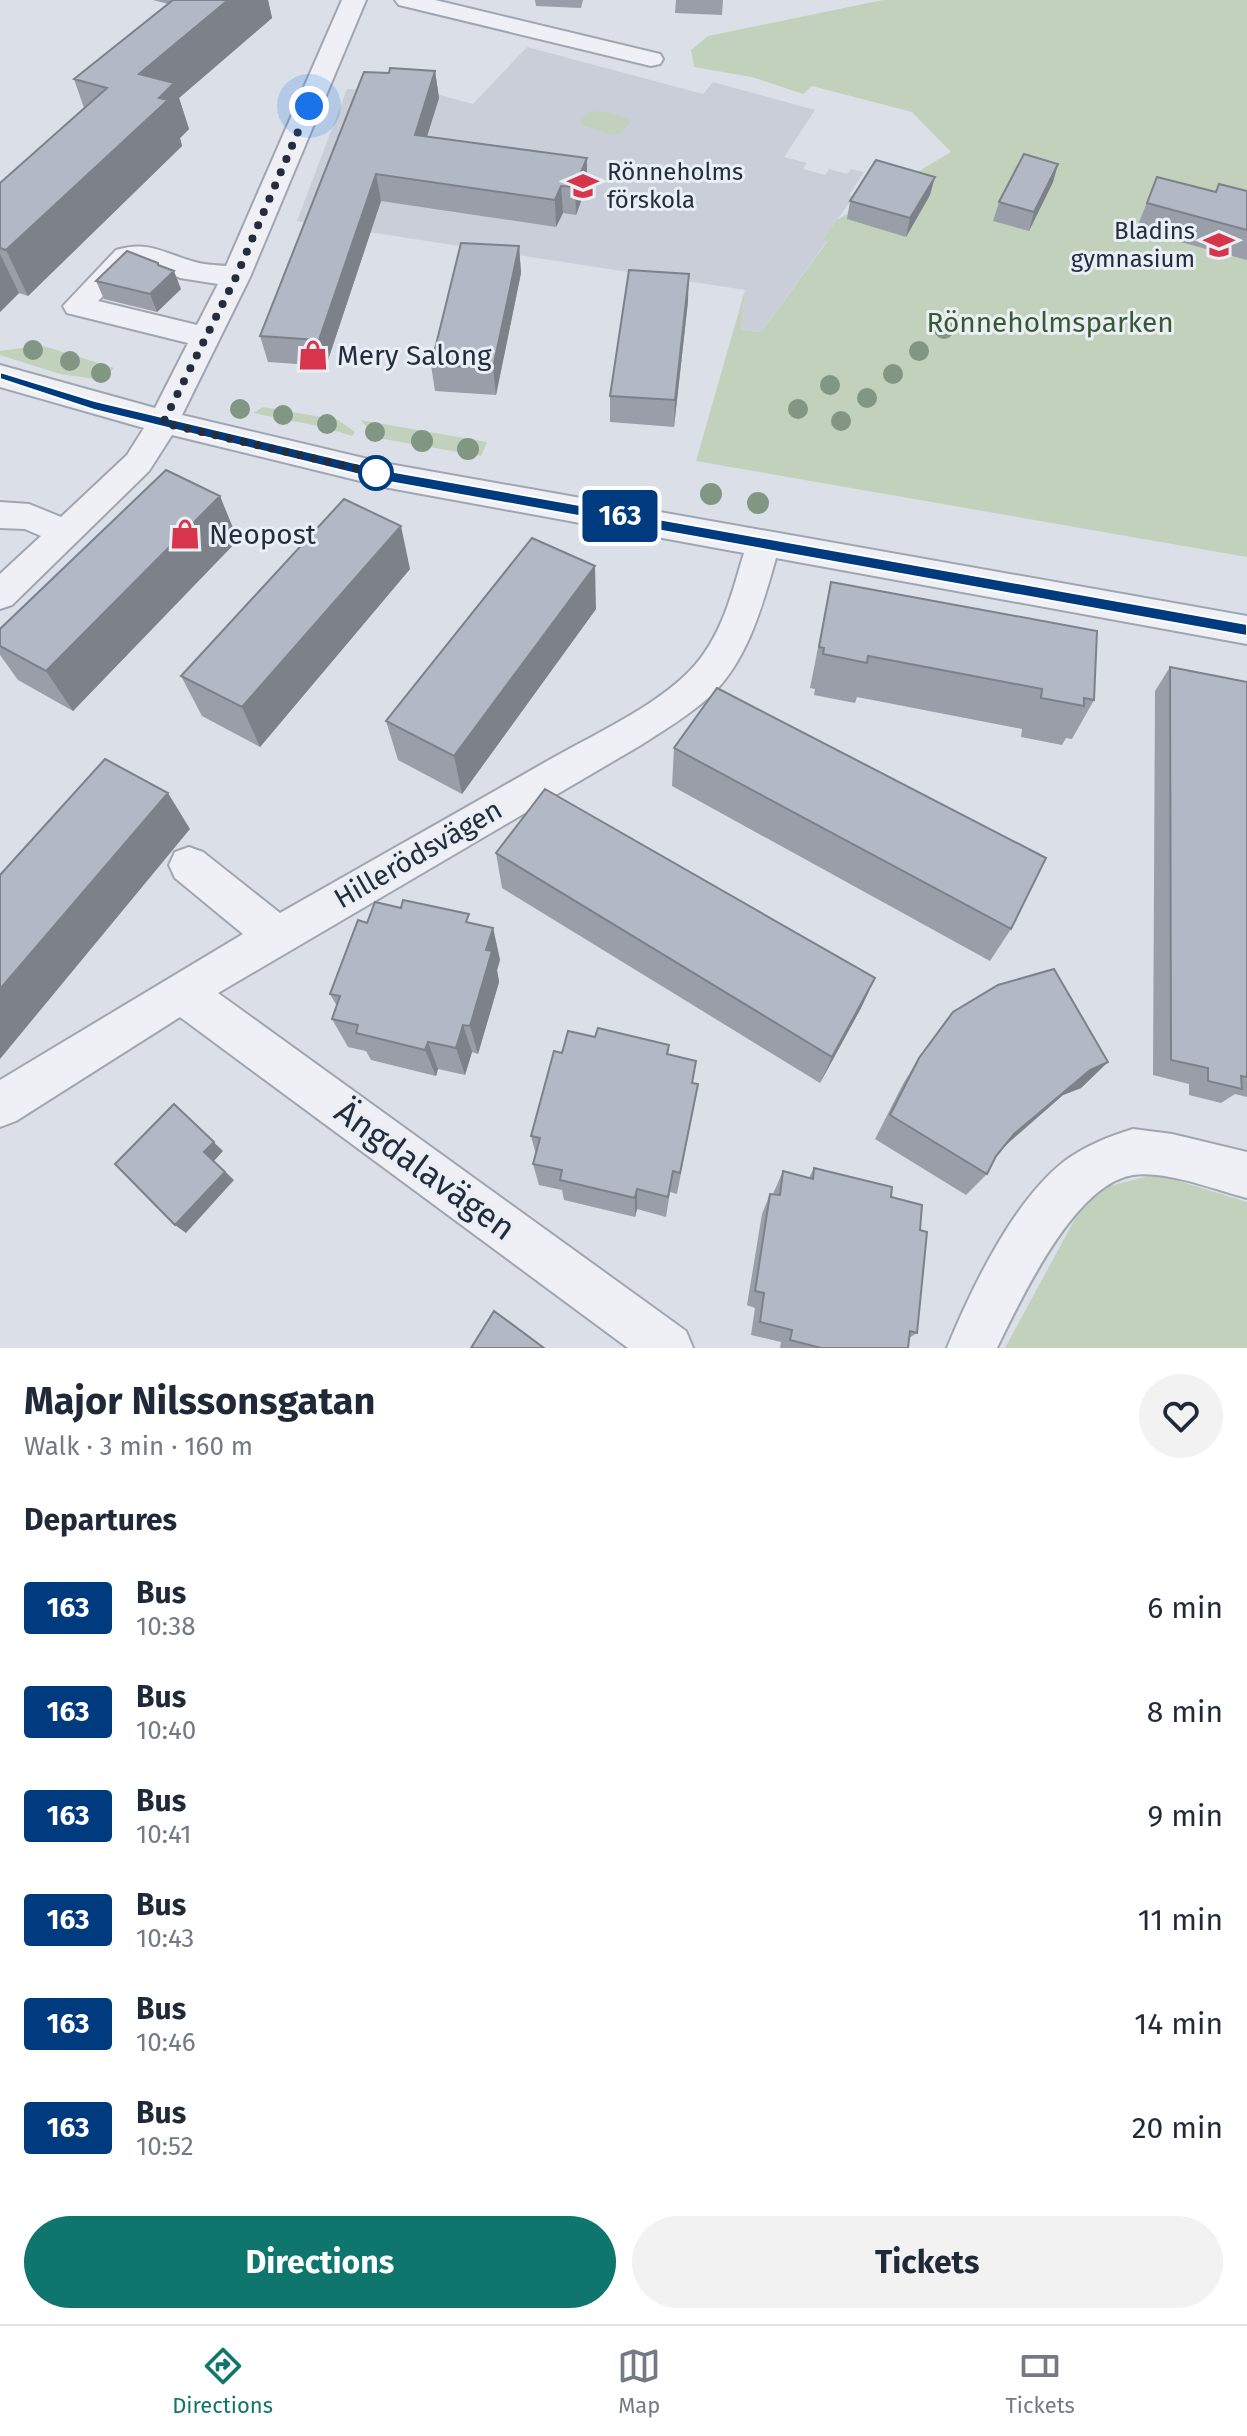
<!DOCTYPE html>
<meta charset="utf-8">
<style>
:root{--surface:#fff;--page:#f2f2f3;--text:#1f2937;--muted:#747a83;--line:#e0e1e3;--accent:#0f766e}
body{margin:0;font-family:"Fira Sans",sans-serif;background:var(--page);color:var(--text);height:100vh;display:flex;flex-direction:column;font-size:30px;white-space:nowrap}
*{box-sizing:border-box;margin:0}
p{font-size:26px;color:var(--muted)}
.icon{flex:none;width:44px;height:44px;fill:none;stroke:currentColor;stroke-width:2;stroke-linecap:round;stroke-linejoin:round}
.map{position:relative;height:1348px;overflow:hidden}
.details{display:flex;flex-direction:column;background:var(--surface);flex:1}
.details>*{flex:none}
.badge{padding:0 16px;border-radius:6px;font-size:28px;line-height:52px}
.you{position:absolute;width:40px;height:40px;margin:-20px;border:6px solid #fff;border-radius:50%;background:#1a73e8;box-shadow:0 0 0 12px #1a73e833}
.map>.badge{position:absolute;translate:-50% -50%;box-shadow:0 0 0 4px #fff}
h2{padding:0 24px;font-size:30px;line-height:72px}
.round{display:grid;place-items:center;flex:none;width:84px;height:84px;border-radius:42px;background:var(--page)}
.headline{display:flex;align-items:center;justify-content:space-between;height:136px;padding:0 24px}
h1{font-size:38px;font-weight:700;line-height:60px}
.action{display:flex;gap:16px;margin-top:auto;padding:16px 24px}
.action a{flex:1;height:92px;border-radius:48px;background:var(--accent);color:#fff;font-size:32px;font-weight:700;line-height:92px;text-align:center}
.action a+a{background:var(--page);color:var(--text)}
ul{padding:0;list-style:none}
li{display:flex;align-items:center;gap:24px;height:104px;padding:0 24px}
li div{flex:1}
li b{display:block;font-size:30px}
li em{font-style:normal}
li .badge{min-width:88px;font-weight:700;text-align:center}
.dock{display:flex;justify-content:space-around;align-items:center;height:112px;border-top:2px solid var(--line);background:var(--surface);font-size:22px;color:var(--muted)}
.dock a{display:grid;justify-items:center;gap:4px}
.dock .current{color:var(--accent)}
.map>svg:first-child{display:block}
.built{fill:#c9ced9}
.green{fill:#c1d1bc}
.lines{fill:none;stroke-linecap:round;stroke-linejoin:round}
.minor-casing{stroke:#a0a6b1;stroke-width:4}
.minor{fill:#eef0f5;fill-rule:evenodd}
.tree{fill:#819683}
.wall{fill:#999ea9}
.shaded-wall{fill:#7d8189}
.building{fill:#b2b8c4;stroke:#7d8189;stroke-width:2}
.line{fill:#003b80;stroke:#fff;stroke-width:2}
.walk{stroke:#242d3e;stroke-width:8;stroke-dasharray:0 14.4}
.stop-dot{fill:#fff;stroke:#003b80;stroke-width:4}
.labels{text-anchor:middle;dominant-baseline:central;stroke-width:6;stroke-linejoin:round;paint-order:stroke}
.far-poi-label{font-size:24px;fill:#242d3e;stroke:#eaeef5;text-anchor:start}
.park-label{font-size:28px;fill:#385a31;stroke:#eaeef5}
.poi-label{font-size:28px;fill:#242d3e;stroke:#eaeef5;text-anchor:start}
.street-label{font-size:28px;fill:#242d3e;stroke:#eaeef5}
.near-street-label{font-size:34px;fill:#242d3e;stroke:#eaeef5}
</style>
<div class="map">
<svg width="1247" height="1348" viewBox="0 0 1247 1348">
<rect width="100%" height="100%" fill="#dbdfe7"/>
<path class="built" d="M527,47l176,47 10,-12 102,28 -31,47 23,6 -4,6 22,6 4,-6 18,5 4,-5 13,3 -15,23 4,2 -29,42 3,2 -66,91 -20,-2 4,-40 -448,-69 50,-132 89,5 37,10z"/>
<path class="green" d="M883,0h364v557l-551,-96 49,-171 -4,40 20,2 66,-90 -4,-2 14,-20 114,-68 -39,-40 -100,-26 -9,8 -51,-17 -58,-10 -3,-17 17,-14z
M597,110l29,8 4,5 -9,10 -9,2 -30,-10 -1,-5 8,-8z
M37,346l10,1 67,21 -11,12 -43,-6 -60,-19v-4z
M263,407l75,13 17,12 -3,4 -29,-9 -70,-14z
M360,420l127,22 -6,14 -103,-18z
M1156,1174l91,28v146h-242l85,-157z"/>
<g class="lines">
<g class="minor-casing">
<path id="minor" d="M342,0h24l-116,277 -68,138 207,49 858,152v28l-471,-86c-14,49 -29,105 -68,140 -20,18 -44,32 -67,47l-423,248 468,338 7,17h-65l-448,-331 -164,104 -16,6v-47l243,-146 -68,-56 -6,-13 6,-13 14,-5 14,5 77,61c90,-51 180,-102 269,-153 47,-27 118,-58 151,-101 24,-31 33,-70 44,-106l-355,-65 -217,-53 -23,36 -137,134 -12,4v-35l41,-38 -16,-7 -25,-1v-26l29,2 32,13 66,-62 17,-27 -144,-41v-22l155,43 33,-65 -121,-30 -4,-7 53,-56c35,-10 48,4 79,12 10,3 21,3 31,4zM149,264l31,14 38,6 -21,41 -99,-24 36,-36z
M395,0h40l225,54 3,5 -3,5 -9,2 -252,-61z
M1133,1129l39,5 75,18v46c-31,-8 -82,-28 -114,-23 -59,9 -112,124 -136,173h-50c24,-59 67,-149 119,-188 21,-15 42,-23 67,-31z"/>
</g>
<use href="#minor" class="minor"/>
</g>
<g class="tree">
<circle cx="944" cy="329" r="10"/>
<circle cx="33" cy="350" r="10"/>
<circle cx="919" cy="351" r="10"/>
<circle cx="70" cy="361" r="10"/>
<circle cx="101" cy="373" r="10"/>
<circle cx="893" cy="374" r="10"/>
<circle cx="830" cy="385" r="10"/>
<circle cx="867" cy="398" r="10"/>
<circle cx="240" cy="409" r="10"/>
<circle cx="798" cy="409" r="10"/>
<circle cx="283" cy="415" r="10"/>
<circle cx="841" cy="421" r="10"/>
<circle cx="327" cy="424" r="10"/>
<circle cx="375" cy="432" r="10"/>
<circle cx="422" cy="441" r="11"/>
<circle cx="468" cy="449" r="11"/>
<circle cx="711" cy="494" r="11"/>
<circle cx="758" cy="503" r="11"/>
</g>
<path class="wall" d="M153,0h115l4,18 -93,80 10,31 -9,9 2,8 -154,150 -9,-3 -19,19v-129l84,-75 -10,-29 94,-75z
M535,0h48l-2,8 -45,-2z
M676,0h47l-1,15 -47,-2z
M435,71l4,27 -12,38 160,22v27l-11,30 -13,-2 -7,14 -175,-26 -55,165 -58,-4 -8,-26 129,-263z
M1058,164l-5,18 -24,49 -36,-10 6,-19z
M1157,177l59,15 3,-8 28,7v69l-111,-30z
M930,195l-24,42 -59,-18 3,-18z
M519,246l2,27 -25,122 -61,-4 -4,-26z
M160,266l21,23 -24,23 -53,-13 -8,-18z
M688,301l-14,126 -64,-5v-26z
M238,540l-165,171 -55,-31 -18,-25v-26z
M410,569l-150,178 -58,-31 -21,-40z
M831,582l263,118 -22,39 -6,-1 -4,7 -41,-8 1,-8 -165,-32 -2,6 -41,-8 1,-6 -5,-1z
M596,609l-134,185 -64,-34 -12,-39z
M1170,667l77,15v415l-12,-3 -14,9 -32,-8v-11l-36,-9 2,-384z
M674,748l337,181 -21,32 -318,-175z
M496,853l379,125 -14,30 -41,75 -318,-195z
M367,923h104l22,5 7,32 -3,10 2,12 -21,72 -6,-2 -7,23 -27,-6 -2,7 -65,-16 -5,-9 -18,-4 -16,-28 5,-13 -7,-12z
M595,1037l74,8 -1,9 24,29 6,1 -21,110 -7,-2 -4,25 -29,-8 -2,8 -71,-17 -2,-10 -23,-5 -6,-21 3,-9 -5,-19 31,-83z
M919,1058l189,4 -27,26 -18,7 -58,51 -9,10 -9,18 -21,21 -91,-56 28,-55z
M814,1168l77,29 29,33 -3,103 -8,5 -1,10h-128l1,-6 -30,-7 4,-27 -8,-3 15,-91 8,-20h3l10,-23 26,7z"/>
<path class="shaded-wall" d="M228,0h40l4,18 -93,80 10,31 -9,9 2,8 -154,150 -22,-46 133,-176z
M435,71l4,27 -20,64 -4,-27z
M587,158v27l-11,30 -1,-28z
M1058,164l-5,18 -24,49 5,-19z
M376,174l5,27 -55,165 -7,-26z
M935,177l-5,18 -24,42 4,-19z
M561,186l2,27 -7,14 -1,-27z
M519,246l2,27 -25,122 -3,-27z
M0,254l19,39 -19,19z
M158,263l7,17 9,-9 7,18 -24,23 -7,-18z
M689,274l-1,27 -14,126 1,-27z
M220,496l18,44 -165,171 -27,-40z
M401,526l9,43 -150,178 -18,-40z
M595,566l1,43 -134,185 -8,-38z
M168,793l22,36 -190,230v-70z
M493,928l7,32 -3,10 2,12 -21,72 -8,-28 16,-76z
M875,978l-14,30 -41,75 12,-26z
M463,1025l9,27 -7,23 -9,-27z
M428,1042l10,27 -2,7 -11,-26z
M1108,1062l-27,26 -18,7 -71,62 22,-23 76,-64z
M174,1104l49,47 -9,10 20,19 -48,53 -11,-8z
M637,1189v20l-2,8v-19z"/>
<path class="building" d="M173,0h55l-89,74 35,9 -15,15 9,2 -162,150 -6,-2v-65l107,-95 -33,-9z
M390,68l45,3 -20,64 172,23 -12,29 -14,-1 -6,14 -179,-26 -57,166 -59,-4 104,-264 25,1z
M1024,154l34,10 -24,48 -35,-10z
M876,160l59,17 -25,41 -60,-17z
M1157,177l59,15 3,-8 28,7v39l-100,-27z
M461,243l58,3 -26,122 -62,-3z
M127,251l31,12v2l16,6 -24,23 -54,-13z
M629,270l60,4 -14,126 -65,-4z
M166,470l54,26 -174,175 -46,-25v-17z
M344,499l57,27 -159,181 -61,-31z
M532,538l63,28 -141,190 -68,-35z
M831,582l266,49 -3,69 -10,-2v8l-43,-8 1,-9 -174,-33 -1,7 -44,-9 1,-6 -5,-1z
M1170,667l77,15v395l-6,-1 1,13 -34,-8v-13l-37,-8z
M717,688l329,170 -35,71 -337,-181z
M105,759l63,34 -168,196v-114z
M545,789l330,189 -43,79 -336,-204z
M403,900l66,14 -3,8 27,6 -7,22 6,1 -22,75 -7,-1 -7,23 -28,-6 -3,8 -69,-17 2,-8 -26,-6 8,-23 -10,-2 28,-74 9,3 8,-21 26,6z
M1054,969l54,93 -18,8 -76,64 -18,22 -9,18 -97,-59 29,-57 34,-46 45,-27z
M598,1028l71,17 -2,9 29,7 -4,22 6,1 -18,89 -7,-2 -5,26 -31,-8 -2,9 -75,-18 2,-10 -29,-6 7,-26 -9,-2 23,-85 8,2 6,-22 27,6z
M174,1104l40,38 -10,10 21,20 -50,53 -60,-61z
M814,1168l78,19 -1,10 31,8 -2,25 7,2 -10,101 -7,-2 -2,17h-87l-31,-8 2,-10 -32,-8 4,-29 -9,-2 15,-97 10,1 3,-24 30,8z
M494,1311l50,37h-73z"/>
<path class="line" d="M0,372l95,29 294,70 858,153v12l-858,-154 -295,-72 -94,-31z"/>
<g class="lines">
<path class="walk" d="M309,106l-73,171 -73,146 213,50"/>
</g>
<defs>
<g id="school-bare" transform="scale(2.4)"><path d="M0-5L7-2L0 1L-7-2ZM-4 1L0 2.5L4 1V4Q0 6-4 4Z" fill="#d7354b" stroke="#eaeef5" stroke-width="2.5" paint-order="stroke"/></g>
<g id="shop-bare" transform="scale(2.4)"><path d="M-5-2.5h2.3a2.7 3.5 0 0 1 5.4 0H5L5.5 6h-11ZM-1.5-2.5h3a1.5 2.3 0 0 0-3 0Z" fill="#d7354b" stroke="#eaeef5" stroke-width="2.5" paint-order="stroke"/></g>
</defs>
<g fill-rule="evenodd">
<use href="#school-bare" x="583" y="186"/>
<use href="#school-bare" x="1219" y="245"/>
<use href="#shop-bare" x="313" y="355"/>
<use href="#shop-bare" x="185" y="534"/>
</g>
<circle class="stop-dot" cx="376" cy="473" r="16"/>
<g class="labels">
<g class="far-poi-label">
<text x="607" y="172">Rönneholms<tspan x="607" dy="28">förskola</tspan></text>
<text x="1195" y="231" text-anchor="end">Bladins<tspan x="1195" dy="28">gymnasium</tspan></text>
</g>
<g class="park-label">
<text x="1050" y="322">Rönneholmsparken</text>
</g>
<g class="poi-label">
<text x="337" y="355">Mery Salong</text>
<text x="209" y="534">Neopost</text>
</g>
<g class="street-label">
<text transform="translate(418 854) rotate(-30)">Hillerödsvägen</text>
</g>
<g class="near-street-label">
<text transform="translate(425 1170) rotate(36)">Ängdalavägen</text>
</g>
</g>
</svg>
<div class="you" style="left:309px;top:106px"></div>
<b class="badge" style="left:620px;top:516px;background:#003b80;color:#fff">163</b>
</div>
<section class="details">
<div class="headline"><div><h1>Major Nilssonsgatan</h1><p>Walk · 3 min · 160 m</p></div><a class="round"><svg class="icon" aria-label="heart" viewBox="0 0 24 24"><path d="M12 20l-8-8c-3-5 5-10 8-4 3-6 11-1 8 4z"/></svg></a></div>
<h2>Departures</h2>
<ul>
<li><span class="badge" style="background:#003b80;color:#fff">163</span><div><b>Bus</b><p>10:38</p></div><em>6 min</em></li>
<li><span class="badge" style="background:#003b80;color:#fff">163</span><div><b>Bus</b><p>10:40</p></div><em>8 min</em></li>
<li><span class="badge" style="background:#003b80;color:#fff">163</span><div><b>Bus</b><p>10:41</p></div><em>9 min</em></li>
<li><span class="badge" style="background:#003b80;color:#fff">163</span><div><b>Bus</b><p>10:43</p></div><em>11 min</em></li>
<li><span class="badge" style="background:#003b80;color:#fff">163</span><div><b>Bus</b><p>10:46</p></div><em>14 min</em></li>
<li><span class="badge" style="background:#003b80;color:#fff">163</span><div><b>Bus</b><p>10:52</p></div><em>20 min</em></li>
</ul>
<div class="action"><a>Directions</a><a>Tickets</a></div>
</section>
<nav class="dock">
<a class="current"><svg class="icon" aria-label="directions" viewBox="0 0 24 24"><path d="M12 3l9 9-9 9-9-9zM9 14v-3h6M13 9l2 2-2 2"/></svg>Directions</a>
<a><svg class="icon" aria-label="map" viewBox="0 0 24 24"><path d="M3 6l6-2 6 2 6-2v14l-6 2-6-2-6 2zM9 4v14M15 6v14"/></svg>Map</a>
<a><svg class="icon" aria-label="tickets" viewBox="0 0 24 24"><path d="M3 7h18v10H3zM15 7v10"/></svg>Tickets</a>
</nav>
